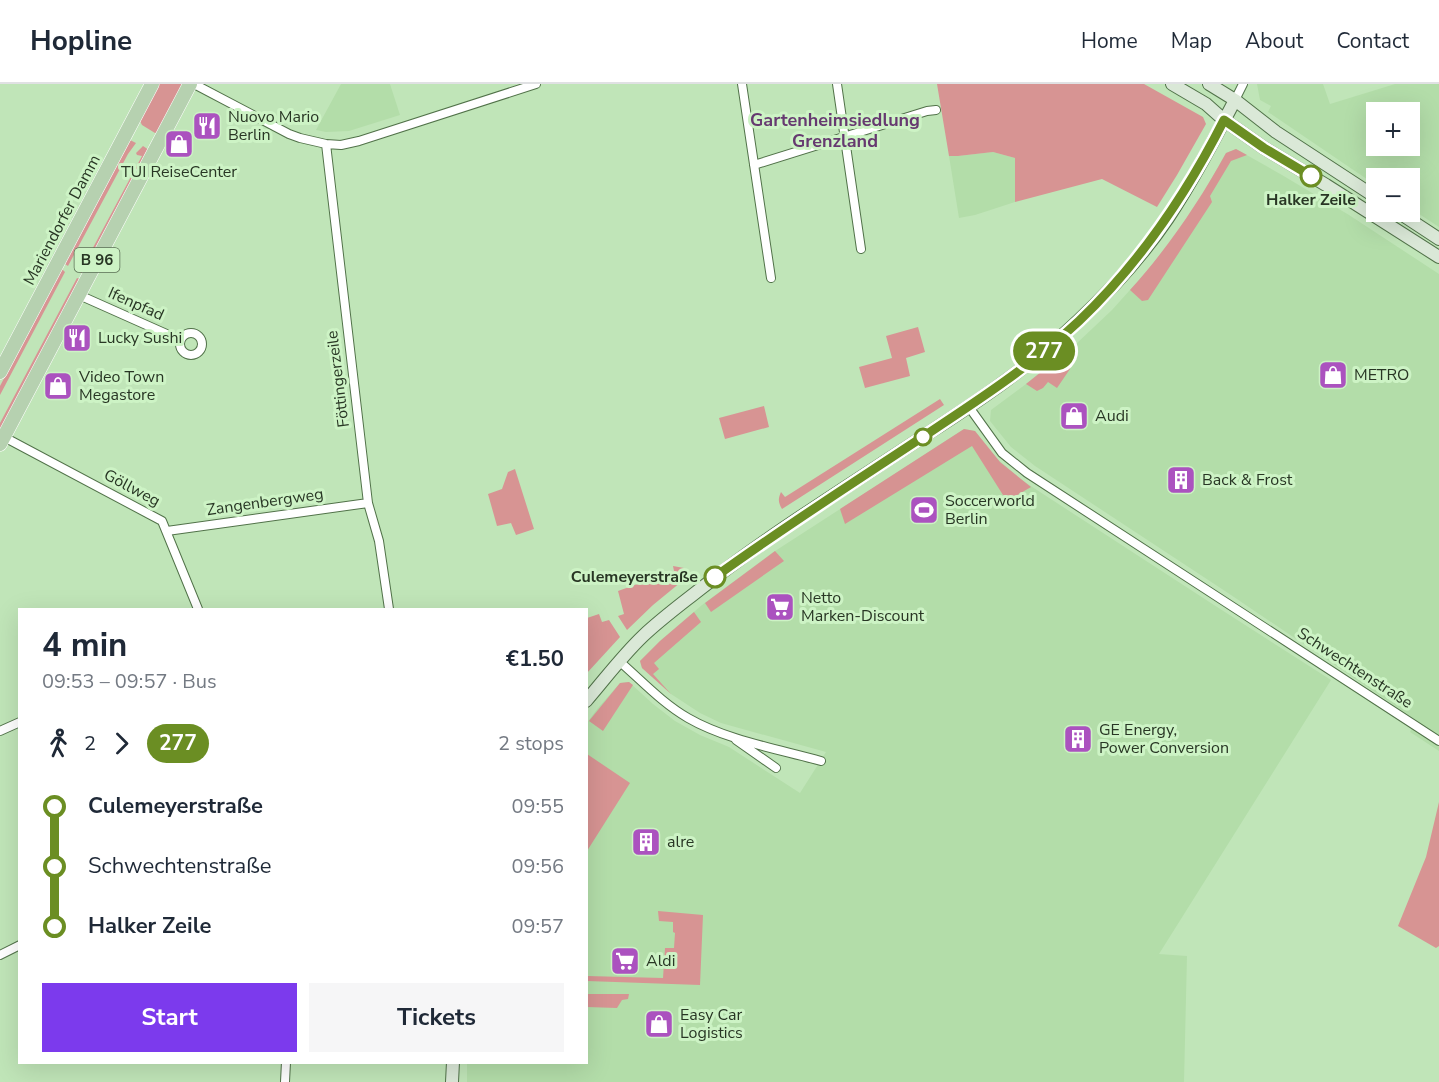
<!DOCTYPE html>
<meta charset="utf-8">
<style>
:root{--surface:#fff;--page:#f6f6f7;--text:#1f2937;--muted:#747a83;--line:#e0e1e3;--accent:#7c3aed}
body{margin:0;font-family:"Nunito Sans",sans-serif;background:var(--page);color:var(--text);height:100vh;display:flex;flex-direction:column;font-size:22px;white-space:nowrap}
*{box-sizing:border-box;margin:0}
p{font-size:20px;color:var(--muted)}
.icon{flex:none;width:33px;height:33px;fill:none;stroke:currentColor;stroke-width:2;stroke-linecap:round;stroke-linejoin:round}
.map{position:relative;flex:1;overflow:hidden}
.sheet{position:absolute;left:18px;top:524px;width:570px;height:456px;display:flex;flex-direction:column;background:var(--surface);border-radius:0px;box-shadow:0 6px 24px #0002}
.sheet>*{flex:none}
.badge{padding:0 12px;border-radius:20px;font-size:21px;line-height:39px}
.controls{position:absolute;left:1366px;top:18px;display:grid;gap:12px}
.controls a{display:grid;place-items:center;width:54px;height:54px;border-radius:0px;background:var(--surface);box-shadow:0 6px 24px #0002;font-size:30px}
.map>.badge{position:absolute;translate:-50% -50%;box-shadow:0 0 0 3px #fff}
.legs{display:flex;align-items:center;gap:9px;height:66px;padding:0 24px;font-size:20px}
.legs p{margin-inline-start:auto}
.overview{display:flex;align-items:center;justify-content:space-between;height:102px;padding:0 24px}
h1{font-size:33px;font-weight:700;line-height:45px}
.button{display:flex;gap:12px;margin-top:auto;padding:12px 24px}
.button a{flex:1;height:69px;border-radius:0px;background:var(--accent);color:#fff;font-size:24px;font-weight:700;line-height:69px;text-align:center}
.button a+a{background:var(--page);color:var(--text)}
ul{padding:0 24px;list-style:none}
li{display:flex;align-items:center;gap:21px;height:60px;font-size:22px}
li i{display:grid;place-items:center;width:9px;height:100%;margin:0 8px;background:currentColor}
li i::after{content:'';width:15px;height:15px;margin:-8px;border:4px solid;border-radius:50%;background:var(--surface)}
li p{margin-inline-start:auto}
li:first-child i{background:linear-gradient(#0000 50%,currentColor 0)}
li:last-child i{background:linear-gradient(currentColor 50%,#0000 0)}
header{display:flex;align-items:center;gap:36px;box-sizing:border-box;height:84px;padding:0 30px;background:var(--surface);border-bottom:2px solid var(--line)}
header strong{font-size:28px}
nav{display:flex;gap:33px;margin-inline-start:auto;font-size:21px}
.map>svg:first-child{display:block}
.built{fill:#b3dda9;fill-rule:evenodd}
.green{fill:#d79493}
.forest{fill:#d69392}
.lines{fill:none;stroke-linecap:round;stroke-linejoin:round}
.street-casing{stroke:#517249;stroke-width:10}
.secondary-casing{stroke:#517249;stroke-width:14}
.primary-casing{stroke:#fff;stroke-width:15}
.street{stroke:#fff;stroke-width:8}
.secondary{stroke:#dae8d7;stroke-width:12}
.primary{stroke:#b6d1b0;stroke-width:14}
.line-1-casing{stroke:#fff;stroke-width:14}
.line-1{stroke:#6b8e23;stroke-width:9}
.stop-1-dot{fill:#fff;stroke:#6b8e23;stroke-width:3}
.labels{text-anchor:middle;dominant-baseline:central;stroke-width:6;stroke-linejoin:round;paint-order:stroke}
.shield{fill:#cdf3c5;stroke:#5a6f54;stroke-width:1.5}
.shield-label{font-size:15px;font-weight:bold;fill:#283624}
.poi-label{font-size:16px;fill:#283624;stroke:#cdf3c5;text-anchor:start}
.stop-label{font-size:16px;font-weight:bold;fill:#283624;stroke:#cdf3c5}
.street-label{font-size:16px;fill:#283624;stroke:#cdf3c5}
.neighbourhood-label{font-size:18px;font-weight:bold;fill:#663a70;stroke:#cdf3c5}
</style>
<header>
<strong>Hopline</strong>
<nav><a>Home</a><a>Map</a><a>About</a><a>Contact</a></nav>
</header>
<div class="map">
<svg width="1439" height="998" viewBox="0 0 1439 998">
<rect width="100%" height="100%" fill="#c0e5b8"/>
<path class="built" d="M341,0h49l10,31 -51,16 -23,1 -10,-2z
M1257,0h66l7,20 65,-20h44v143l-29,-19v-30h-33v8l-109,-74 3,-6 -11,-6zM1377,28h33v34h-33z
M1236,65l46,26 67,40 90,59v477l-29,-19 6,-12 -188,-127 -193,-127 -24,-19 -21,-26 1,-11 35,-26 50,-40 36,-34 35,-39 21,-26 31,-44 27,-48z
M993,68l22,6v44l-40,13 -16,3 -10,-62h9z
M964,345l11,2 19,25 26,23 194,126 117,75 -172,274 28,2 -3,126h-717v-20h119v-338l12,-16 22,-25 9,-1 24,22 22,17 25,14 29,12 71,46 26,-41 -105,-29 -21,-10 -29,-19 -29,-26 -2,-7 20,-20 42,-36 70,-52z"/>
<path class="green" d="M159,0h24l-25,48 -3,1 -13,-8 -2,-4z
M937,0h207l59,33 3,7 -29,51 -20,32 -55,-28 -87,23v-44l-22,-6 -35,4h-9z
M130,56l6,3 -8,11 -60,112 -3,-2z
M143,62l6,4 -66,124 -3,-2 62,-116 -5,-1 -1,-2z
M1236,65l11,6 -16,6 -21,35 2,6 -64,98 -6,1 -12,-11c38,-42 69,-88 96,-137z
M62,185l3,3 -65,123v-9z
M77,194l3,1 -80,151v-7z
M918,243l7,25 -19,6 4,18 -45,12 -6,-21 33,-9 -6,-22z
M1071,264l4,4 -8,13 3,4 -13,19 -9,-6 -5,6 -6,3 -11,-7z
M940,315l4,6 -162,104c-4,-7 -4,-10 -1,-17l4,5z
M764,322l5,21 -44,12 -6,-21z
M515,385l19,60 -18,6 -5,-12 -14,3 -9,-32 14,-5 6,-17z
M775,467l9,10 -73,51 -6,-9z
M673,482l11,2 8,5 -39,32 -26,25 -9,-14 6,-2 -6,-23 56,-20z
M694,528l7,10 -47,41 5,6 -6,5 18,20 -29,-26 -2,-7 20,-20z
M599,530l3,8 7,-2 11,17 -33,36v-55z
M629,598l4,3 -30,46 -14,-10 31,-38z
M587,670l43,29 -43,68z
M1439,718v144l-3,2 -38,-22 28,-69z
M658,827l45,4 -3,70 -113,-4v-5l76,2 2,-30h9l1,-15 -2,-1v-10l-14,-1z
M587,910h42l-1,5 -6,1 -5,8 -30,-1z"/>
<path class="forest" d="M964,345l11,2 25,31 31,25 -22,13 -6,-5 -31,-49 -127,78 -5,-15z"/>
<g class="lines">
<g class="street-casing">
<path id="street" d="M194,0l95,50 11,4 26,6 15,1 18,-4 177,-57
M742,0l29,194
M837,0l24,165
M1235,16l8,-16
M326,60l42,359 11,38 10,68
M754,81l173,-54 9,-1
M79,211l101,45
M180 260a11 11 0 1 1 22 0a11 11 0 1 1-22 0Z
M969,323l33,46 25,20 412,268
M4,353l158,84 36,88
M167,447l201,-28
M619,577c22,19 43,42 69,57 38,22 90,31 133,43
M0,647l20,-9
M736,656l40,28
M0,871l20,-10
M285,998l1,-20"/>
</g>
<g class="secondary-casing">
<path id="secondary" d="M1172,0l34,20 18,16 40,28 62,37 113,72
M1209,0l26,16 41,32 101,66
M1398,128l41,27
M586,617c19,-22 36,-45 57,-65 18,-17 37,-31 56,-46 72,-57 151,-105 228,-156 53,-34 106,-70 152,-114 32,-30 64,-65 89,-102 25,-38 46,-78 67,-118
M452,998l1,-20"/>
</g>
<g class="primary-casing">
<path id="primary" d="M0,288l152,-288
M0,360l190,-360"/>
</g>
<use href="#street" class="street"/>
<use href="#secondary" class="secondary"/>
<use href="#primary" class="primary"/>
</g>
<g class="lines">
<g class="line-1-casing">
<path id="line-1" d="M715,493c66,-48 135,-92 203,-137 56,-37 112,-73 161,-119 61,-58 107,-126 145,-201l40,28 47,28"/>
</g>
<use href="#line-1" class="line-1"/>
</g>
<defs>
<g id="restaurant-square" transform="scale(1.5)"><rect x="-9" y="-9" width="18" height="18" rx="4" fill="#ab52bf" stroke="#cdf3c5"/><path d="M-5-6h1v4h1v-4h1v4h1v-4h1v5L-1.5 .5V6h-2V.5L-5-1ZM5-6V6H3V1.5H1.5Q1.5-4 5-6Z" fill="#fff"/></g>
<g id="shop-square" transform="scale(1.5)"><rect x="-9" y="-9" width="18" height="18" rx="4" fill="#ab52bf" stroke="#cdf3c5"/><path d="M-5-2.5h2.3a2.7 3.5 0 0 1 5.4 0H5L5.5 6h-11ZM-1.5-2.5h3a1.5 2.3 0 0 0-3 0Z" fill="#fff"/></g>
<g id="building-square" transform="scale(1.5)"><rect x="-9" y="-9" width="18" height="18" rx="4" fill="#ab52bf" stroke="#cdf3c5"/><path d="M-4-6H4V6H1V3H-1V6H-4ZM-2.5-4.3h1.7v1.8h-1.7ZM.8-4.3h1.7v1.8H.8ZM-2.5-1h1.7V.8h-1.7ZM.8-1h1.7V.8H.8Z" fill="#fff"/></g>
<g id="stadium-square" transform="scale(1.5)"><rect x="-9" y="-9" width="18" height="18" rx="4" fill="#ab52bf" stroke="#cdf3c5"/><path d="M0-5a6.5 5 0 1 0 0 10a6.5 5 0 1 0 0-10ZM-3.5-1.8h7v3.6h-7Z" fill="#fff"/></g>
<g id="supermarket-square" transform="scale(1.5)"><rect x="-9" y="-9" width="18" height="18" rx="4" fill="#ab52bf" stroke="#cdf3c5"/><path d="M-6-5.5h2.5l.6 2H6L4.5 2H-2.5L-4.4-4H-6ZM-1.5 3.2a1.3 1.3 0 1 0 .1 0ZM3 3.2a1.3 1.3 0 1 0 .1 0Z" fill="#fff"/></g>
</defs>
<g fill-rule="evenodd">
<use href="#restaurant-square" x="207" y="42"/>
<use href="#shop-square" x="179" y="60"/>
<use href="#restaurant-square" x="77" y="254"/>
<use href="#shop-square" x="1333" y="291"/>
<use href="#shop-square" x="58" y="302"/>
<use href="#shop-square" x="1074" y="332"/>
<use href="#building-square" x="1181" y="396"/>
<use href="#stadium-square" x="924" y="426"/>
<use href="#supermarket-square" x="780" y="523"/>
<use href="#building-square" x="1078" y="655"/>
<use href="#building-square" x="646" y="758"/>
<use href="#supermarket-square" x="625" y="877"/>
<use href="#shop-square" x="659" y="940"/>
</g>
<g class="stop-1-dot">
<circle cx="1311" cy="92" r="10"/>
<circle cx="923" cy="353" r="8"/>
<circle cx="715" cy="493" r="10"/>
</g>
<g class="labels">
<rect class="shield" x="74.5" y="164" width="45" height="24" rx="4.5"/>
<g class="shield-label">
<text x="97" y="176">B 96</text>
</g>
<g class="poi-label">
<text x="228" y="33">Nuovo Mario<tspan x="228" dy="18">Berlin</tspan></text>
<text x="179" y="88" text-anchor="middle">TUI ReiseCenter</text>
<text x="98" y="254">Lucky Sushi</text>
<text x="1354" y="291">METRO</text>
<text x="79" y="293">Video Town<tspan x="79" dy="18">Megastore</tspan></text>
<text x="1095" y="332">Audi</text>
<text x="1202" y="396">Back &amp; Frost</text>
<text x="945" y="417">Soccerworld<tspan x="945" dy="18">Berlin</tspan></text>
<text x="801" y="514">Netto<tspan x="801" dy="18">Marken-Discount</tspan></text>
<text x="1099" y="646">GE Energy,<tspan x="1099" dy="18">Power Conversion</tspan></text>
<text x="667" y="758">alre</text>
<text x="646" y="877">Aldi</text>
<text x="680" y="931">Easy Car<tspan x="680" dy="18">Logistics</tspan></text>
</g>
<g class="stop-label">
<text x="1311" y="116">Halker Zeile</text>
<text x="698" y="493" text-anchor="end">Culemeyerstraße</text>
</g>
<g class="street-label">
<text transform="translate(62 136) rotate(-62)">Mariendorfer Damm</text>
<text transform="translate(136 220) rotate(24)">Ifenpfad</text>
<text transform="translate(338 295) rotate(-97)">Föttingerzeile</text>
<text transform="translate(132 404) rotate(28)">Göllweg</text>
<text transform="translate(265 418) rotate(-8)">Zangenbergweg</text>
<text transform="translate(1355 584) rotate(33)">Schwechtenstraße</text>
</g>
<g class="neighbourhood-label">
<text x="835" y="36">Gartenheimsiedlung<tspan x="835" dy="21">Grenzland</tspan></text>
</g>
</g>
</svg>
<div class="controls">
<a>+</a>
<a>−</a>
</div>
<b class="badge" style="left:1044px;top:267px;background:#6b8e23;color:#fff">277</b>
<section class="sheet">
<div class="overview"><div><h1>4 min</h1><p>09:53 – 09:57 · Bus</p></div><b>€1.50</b></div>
<div class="legs"><svg class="icon" aria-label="walk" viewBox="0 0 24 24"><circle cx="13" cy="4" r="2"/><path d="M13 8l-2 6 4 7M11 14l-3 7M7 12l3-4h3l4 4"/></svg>2<svg class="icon" aria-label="forward" viewBox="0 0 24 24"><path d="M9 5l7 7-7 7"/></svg><b class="badge" style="background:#6b8e23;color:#fff">277</b><p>2 stops</p></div>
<ul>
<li><i style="color:#6b8e23"></i><b>Culemeyerstraße</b><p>09:55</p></li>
<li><i style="color:#6b8e23"></i><span>Schwechtenstraße</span><p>09:56</p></li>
<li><i style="color:#6b8e23"></i><b>Halker Zeile</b><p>09:57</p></li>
</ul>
<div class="button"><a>Start</a><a>Tickets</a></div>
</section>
</div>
